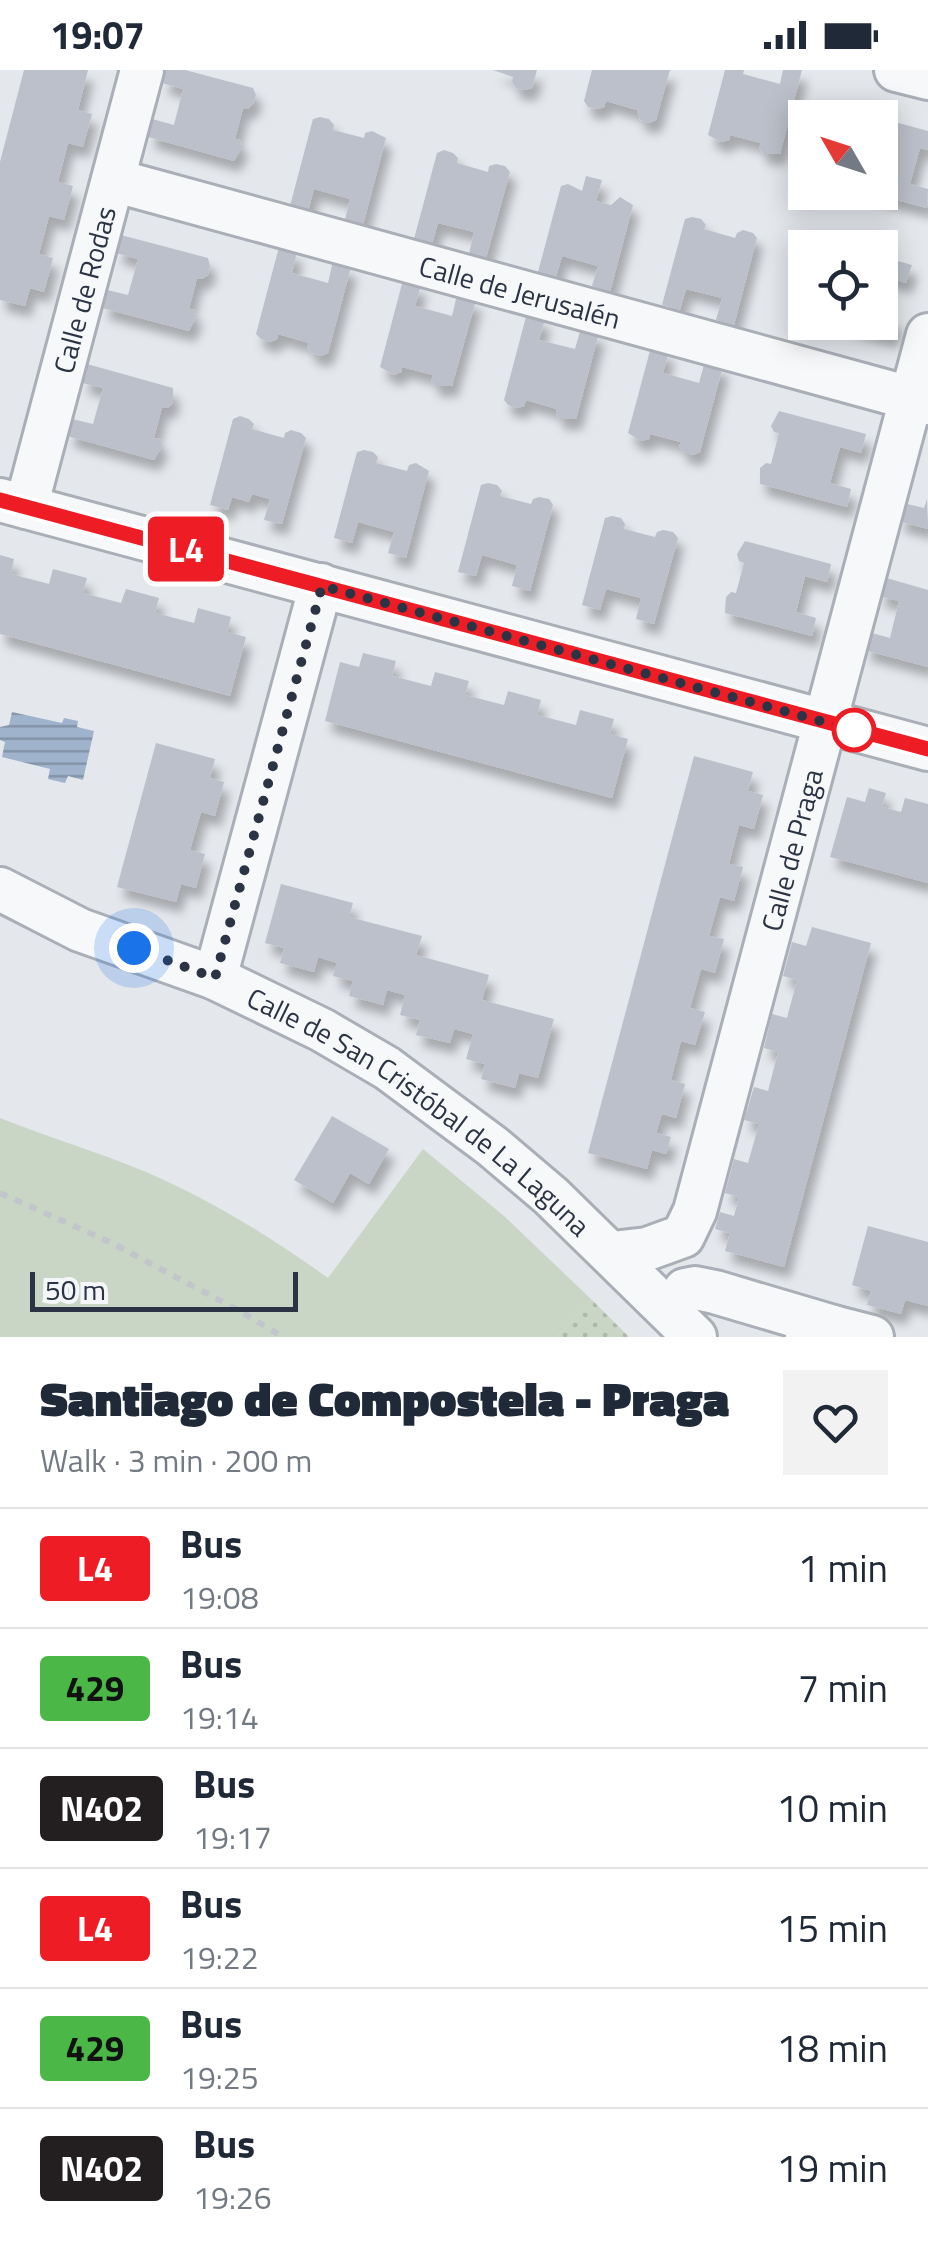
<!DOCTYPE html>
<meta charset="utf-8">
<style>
:root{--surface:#fff;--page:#f2f2f3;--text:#1f2937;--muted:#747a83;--line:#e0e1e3}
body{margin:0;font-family:"Titillium Web",sans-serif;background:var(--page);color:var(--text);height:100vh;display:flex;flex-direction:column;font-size:38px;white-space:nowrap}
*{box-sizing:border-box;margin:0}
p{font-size:32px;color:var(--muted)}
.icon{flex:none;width:55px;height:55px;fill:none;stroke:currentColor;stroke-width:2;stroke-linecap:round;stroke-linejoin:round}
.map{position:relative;height:1267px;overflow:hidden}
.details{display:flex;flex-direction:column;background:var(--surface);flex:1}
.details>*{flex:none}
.badge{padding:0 20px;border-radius:8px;font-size:35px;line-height:65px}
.needle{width:65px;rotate:309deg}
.controls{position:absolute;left:788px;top:30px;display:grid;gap:20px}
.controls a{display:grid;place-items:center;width:110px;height:110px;border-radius:0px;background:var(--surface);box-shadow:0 5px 25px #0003;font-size:50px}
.scale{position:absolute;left:30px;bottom:25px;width:268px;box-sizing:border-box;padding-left:10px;border:5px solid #2b3445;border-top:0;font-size:28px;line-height:35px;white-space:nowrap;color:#2b3445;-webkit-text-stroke:8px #f4f6f9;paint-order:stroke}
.you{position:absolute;width:50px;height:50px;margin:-25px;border:8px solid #fff;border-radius:50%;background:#1a73e8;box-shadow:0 0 0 15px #1a73e833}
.map>.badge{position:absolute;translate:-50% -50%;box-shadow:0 0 0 5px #fff}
.round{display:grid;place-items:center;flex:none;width:105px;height:105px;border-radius:0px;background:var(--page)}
.summary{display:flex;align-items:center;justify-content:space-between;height:170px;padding:0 40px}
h1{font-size:48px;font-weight:800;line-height:75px}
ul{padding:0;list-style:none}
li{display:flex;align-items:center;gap:30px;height:120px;padding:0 40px;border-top:2px solid var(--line)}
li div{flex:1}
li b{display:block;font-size:38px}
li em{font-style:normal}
li .badge{min-width:110px;font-weight:700;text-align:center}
.status{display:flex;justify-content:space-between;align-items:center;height:70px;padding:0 50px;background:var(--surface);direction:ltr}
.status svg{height:28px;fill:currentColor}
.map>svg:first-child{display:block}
.grass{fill:#c9d6c5}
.park{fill:url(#park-dots)}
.water{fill:url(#water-rules)}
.building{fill:#bbc0ca;filter:url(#shadow)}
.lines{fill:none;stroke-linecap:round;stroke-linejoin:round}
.minor-casing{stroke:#a9aeb7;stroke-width:48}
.path{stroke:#c2c5cb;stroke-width:6;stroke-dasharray:8 8;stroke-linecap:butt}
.minor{stroke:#f7f8fa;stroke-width:42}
.line-casing{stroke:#fff;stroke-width:22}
.line{stroke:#ee1c25;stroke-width:15}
.walk{stroke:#2b3445;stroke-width:10;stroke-dasharray:0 18}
.stop-dot{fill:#fff;stroke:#ee1c25;stroke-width:5}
.labels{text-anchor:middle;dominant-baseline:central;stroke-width:8;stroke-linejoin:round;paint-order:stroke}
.street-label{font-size:28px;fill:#2b3445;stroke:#f4f6f9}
</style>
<div class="status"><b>19:07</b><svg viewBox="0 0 49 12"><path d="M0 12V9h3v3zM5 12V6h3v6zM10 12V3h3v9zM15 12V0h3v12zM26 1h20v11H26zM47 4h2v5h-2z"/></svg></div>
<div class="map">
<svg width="928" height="1267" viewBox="0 0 928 1267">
<defs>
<pattern id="park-dots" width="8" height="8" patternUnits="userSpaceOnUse" patternTransform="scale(2.5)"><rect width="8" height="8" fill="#c9d6c5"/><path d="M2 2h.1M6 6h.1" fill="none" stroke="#adb8ab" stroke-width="1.8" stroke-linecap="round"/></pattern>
<pattern id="water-rules" width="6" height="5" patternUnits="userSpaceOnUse" patternTransform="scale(2.5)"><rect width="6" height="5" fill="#9fb4cc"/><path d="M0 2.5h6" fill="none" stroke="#8293a7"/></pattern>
<filter id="shadow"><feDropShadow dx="6" dy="11" stdDeviation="5" flood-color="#0004"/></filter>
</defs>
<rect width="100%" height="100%" fill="#e4e7ec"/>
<path class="grass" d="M0,1048c48,19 98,34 146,54 65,28 125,65 182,106l95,-129 81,67 88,84 -36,37h-556z"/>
<path class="park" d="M592,1230l37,37h-73z"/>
<path class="water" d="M12,642l50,11 2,-5 14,3 -1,6 17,4 -11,49 -15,-4 -3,7 -17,-4 2,-10 -48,-12 3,-15 -5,-2v-13l9,-2z"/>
<path class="building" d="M24,0h64l-10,40 14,4 -9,33 -15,-4 -10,39 15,4 -9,34 -15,-4 -10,38 14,4 -9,34 -14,-4 -5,18 -25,-6v-138z
M166,0h19l68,18 3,7 -3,9 -5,5 -5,-1 -8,31 5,1 2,7 -8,14 -86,-24 4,-18 22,6 9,-36 -21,-6z
M493,0h44l-5,18 -7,2 -9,-2 -4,-6 1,-5z
M592,0h78l-14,50 -7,3 -9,-3 -3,-10 -31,-9 -2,6 -6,2 -10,-2 -4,-6z
M725,0h19l-1,4 37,10 3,-14h19l-22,84h-16l-5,-6 2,-5 -31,-8 -1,5 -8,2 -13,-7z
M320,47l9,2 5,6 -1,5 31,8 1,-5 7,-2 14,7 -23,87 -18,-5 5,-21 -36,-10 -6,22 -18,-5 23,-87z
M880,48l48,13v19l-8,-2 -10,36 18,5 -1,19 -54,-14 7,-2z
M444,80l9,3 5,5 -1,5 31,9 1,-6 7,-2 9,2 5,6 -24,86 -17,-4 5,-22 -36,-9 -6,21 -18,-5 23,-86z
M586,106l16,4 -6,21 15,4 9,-8 13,8 -23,87 -18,-6 6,-20 -36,-10 -6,21 -18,-5 23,-86 7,-2 14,7z
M692,147l9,2 5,6 -2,4 31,9 2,-5 6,-3 10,3 4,5 -23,87 -18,-5 6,-22 -36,-9 -6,21 -18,-5 23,-86z
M121,165l87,23 2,8 -2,9 -6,4 -5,-1 -8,31 5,1 2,7 -7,14 -87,-23 5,-18 21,5 10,-36 -22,-6z
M279,177l18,5 -5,21 36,10 5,-22 18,6 -23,86 -7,3 -9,-3 -5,-6 2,-4 -31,-9 -1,5 -7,3 -9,-3 -5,-5z
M880,186l32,9 -6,18 -20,-6 -6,16z
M403,210l18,5 -6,21 37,10 5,-21 19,5 -24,86h-16l-5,-5 2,-6 -31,-8 -1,5 -7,3 -14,-8z
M527,243l18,6 -6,21 36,9 6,-21 18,5 -23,86h-16l-4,-5 1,-5 -31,-9 -2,6 -6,2 -10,-3 -4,-5z
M880,244l17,5 -5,18 -49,-13 37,-2z
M651,277l18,4 -6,22 36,10 6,-22 18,5 -23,86 -7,3 -9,-3 -5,-5 2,-5 -31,-8 -1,5 -8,2 -13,-8z
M87,294l86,24v15l-5,5 -6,-1 -8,31 6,1 2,7 -8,14 -87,-24 5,-17 21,5 10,-36 -21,-5z
M779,341l87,23 -5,19 -21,-6 -10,36 21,6 -4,18 -87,-23v-16l6,-5 5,1 8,-31 -5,-1 -3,-6z
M240,346l9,3 5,5 -2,5 32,9 1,-5 6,-3 10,3 5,5 -24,86 -18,-4 6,-21 -18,-5 -3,8 -17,-5 -4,13 -18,-5 23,-86z
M364,380l9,2 5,5 -2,6 31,8 2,-6 7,-2 13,8 -23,87 -18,-5 6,-21 -36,-10 -6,21 -18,-5 23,-86z
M488,413l9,2 5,6 -2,5 31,8 2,-5 6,-2 10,2 4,6 -23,86 -18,-5 5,-21 -35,-10 -6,21 -18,-4 23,-87z
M927,429l1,30 -30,-8 5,-18 21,5z
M612,446l9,2 4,6 -1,5 31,8 2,-5 6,-2 10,2 5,6 -24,86 -18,-5 5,-21 -35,-9 -6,21 -18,-5 23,-87z
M745,471l86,23 -4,18 -22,-6 -9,36 20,6 -4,18 -87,-23 1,-16 5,-5 5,1 8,-30 -5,-2 -2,-7z
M0,485l14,4 -3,15 38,10 4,-15 34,9 -4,15 38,10 5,-14 33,9 -4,15 39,10 4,-15 33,9 -4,15 19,5 -16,59 -230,-62z
M883,507l45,13v77l-64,-17 4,-18 22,6 9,-37 -21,-5z
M363,583l33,8 -4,15 39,10 4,-14 34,9 -4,14 39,10 4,-14 33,9 -4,15 39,10 4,-15 34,9 -4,15 18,5 -16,59 -287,-77 15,-59 19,5z
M156,673l59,16 -5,19 14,4 -9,34 -14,-4 -11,38 15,4 -9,34 -15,-4 -5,18 -59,-15z
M694,686l59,16 -5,19 15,4 -9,34 -15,-4 -10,39 14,3 -9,34 -14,-4 -11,39 15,3 -9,34 -14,-4 -11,39 15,4 -10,33 -14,-4 -10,39 14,4 -9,34 -14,-4 -6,19 15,4 -5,17 -14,-4 -5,19 -59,-16z
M869,718l17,5 -4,14 19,5 4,-14 23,6v79l-98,-26 17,-60 18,5z
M281,814l72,19 -4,14 73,19 -6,19 73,20 -7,25 72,19 -16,59 -19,-5 -4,15 -34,-9 4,-15 -19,-5 7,-25 -19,-5 -4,14 -34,-8 4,-15 -20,-5 5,-20 -18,-5 -4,15 -34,-9 4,-15 -20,-5 4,-13 -19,-6 -4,15 -34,-9 4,-15 -19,-5z
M812,857l59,16 -87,324 -59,-16 5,-18 -15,-4 5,-17 14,4 5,-19 -14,-4 9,-34 14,4 11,-39 -15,-4 10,-33 14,4 10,-39 -14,-4 8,-34 15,4 10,-38 -14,-4 9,-34 14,4z
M332,1046l57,33 -20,35 -19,-11 -17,30 -39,-23z
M868,1156l60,16v64l-23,-6 -4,14 -34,-9 4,-14 -19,-6z"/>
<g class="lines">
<g class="minor-casing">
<g id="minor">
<path d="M896,0l32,8"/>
<path id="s1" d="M113,110l815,223"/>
<path d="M0,430l928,249"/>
<path id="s2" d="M26,437l116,-437"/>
<path id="s3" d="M0,819l80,41 135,48 107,52 65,38 105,78 59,50 144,141"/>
<path d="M215,908l106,-393"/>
<path id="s4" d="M612,1183l35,-4 36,-13 12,-25 233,-876"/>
<path d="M685,1220l10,-2 20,4 118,35"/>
<path d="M807,1264l26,-7 39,10"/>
</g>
</g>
<path class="path" d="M0,1123l112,50 126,67 45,27"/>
<use href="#minor" class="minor"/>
</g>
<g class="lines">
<g class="line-casing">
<path id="line" d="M0,430l928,249"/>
</g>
<use href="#line" class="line"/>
<path class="walk" d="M134,878l81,30 107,-392 532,144"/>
</g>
<circle class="stop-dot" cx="854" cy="660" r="20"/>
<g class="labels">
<g class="street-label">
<text stroke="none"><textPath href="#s2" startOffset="225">Calle de Rodas</textPath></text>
<text stroke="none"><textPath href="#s1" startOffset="422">Calle de Jerusalén</textPath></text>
<text stroke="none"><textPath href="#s4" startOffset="475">Calle de Praga</textPath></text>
<text stroke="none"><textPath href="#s3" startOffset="478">Calle de San Cristóbal de La Laguna</textPath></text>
</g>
</g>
</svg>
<div class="controls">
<a><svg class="needle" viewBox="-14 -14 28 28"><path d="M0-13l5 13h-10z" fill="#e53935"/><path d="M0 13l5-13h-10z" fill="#747a83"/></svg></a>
<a><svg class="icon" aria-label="locate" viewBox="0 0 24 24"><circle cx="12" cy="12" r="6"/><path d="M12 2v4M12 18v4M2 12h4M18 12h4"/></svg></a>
</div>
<div class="scale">50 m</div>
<div class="you" style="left:134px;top:878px"></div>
<b class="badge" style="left:186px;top:479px;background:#ee1c25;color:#fff">L4</b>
</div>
<section class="details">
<div class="summary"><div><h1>Santiago de Compostela - Praga</h1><p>Walk · 3 min · 200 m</p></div><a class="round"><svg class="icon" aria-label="heart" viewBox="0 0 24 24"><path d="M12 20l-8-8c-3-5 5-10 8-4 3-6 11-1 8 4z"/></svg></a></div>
<ul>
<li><span class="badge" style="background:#ee1c25;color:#fff">L4</span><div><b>Bus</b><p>19:08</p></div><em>1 min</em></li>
<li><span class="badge" style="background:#4ab747;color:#111">429</span><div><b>Bus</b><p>19:14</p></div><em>7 min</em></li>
<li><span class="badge" style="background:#231f20;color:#fff">N402</span><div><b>Bus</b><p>19:17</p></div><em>10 min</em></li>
<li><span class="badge" style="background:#ee1c25;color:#fff">L4</span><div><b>Bus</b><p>19:22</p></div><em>15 min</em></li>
<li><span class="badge" style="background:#4ab747;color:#111">429</span><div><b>Bus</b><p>19:25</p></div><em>18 min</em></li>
<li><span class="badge" style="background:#231f20;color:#fff">N402</span><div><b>Bus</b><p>19:26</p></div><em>19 min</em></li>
</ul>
</section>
